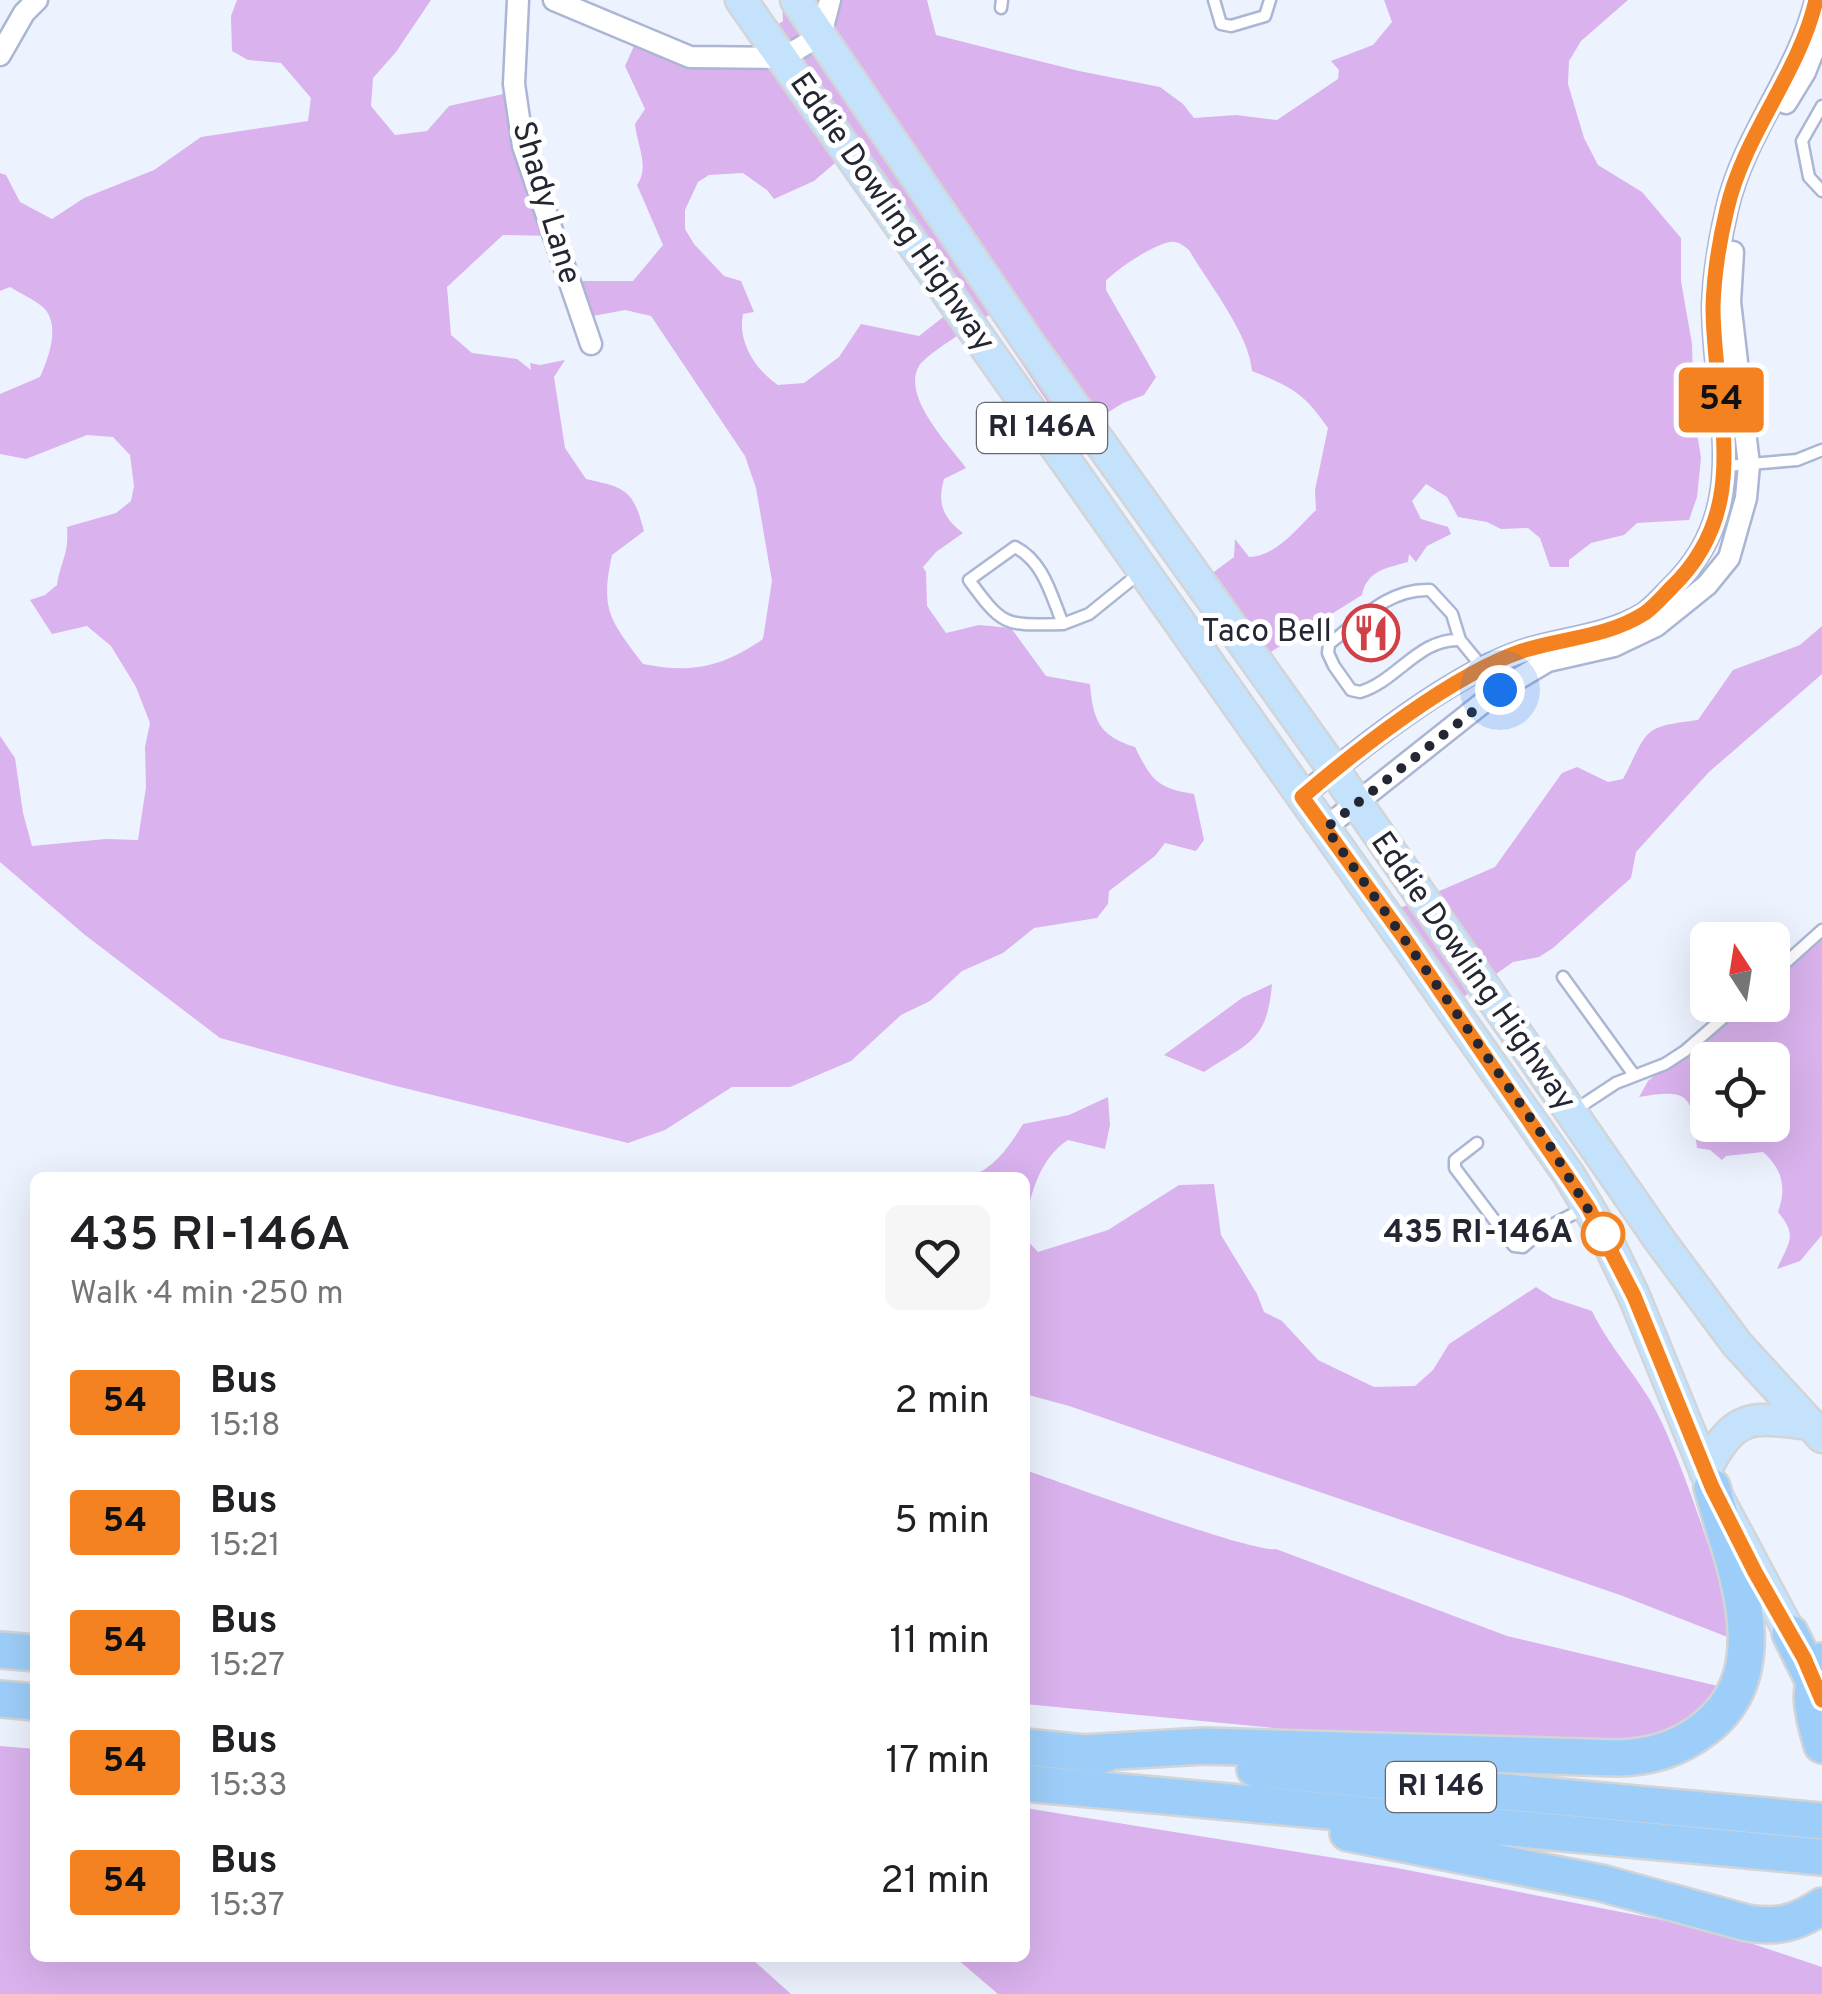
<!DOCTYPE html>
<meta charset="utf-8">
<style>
:root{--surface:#fff;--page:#f6f6f6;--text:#202124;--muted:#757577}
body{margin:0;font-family:Overpass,sans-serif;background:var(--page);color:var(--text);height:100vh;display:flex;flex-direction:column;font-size:38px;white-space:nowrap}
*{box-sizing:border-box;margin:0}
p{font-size:32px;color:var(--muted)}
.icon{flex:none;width:55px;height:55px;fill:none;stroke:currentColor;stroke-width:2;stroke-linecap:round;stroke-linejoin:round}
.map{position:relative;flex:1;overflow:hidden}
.details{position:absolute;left:30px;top:1172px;width:1000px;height:790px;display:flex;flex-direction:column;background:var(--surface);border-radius:15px;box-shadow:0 10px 40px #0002}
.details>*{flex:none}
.badge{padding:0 20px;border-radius:8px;font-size:35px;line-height:65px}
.needle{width:65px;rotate:348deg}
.fabs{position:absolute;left:1690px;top:922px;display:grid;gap:20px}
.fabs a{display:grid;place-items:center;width:100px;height:100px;border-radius:15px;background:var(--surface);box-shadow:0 10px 40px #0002;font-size:50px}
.you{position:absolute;width:50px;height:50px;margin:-25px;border:8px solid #fff;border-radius:50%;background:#1a73e8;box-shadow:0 0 0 15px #1a73e833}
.map>.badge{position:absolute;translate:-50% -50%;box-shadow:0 0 0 5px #fff}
.round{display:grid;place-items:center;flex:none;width:105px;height:105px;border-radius:15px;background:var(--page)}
.headline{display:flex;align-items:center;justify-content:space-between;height:170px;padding:0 40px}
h1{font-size:48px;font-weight:600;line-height:75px}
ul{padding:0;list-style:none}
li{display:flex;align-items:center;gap:30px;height:120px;padding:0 40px}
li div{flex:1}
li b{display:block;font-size:38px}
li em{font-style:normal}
li .badge{min-width:110px;font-weight:700;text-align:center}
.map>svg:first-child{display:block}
.forest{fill:#dab2ee;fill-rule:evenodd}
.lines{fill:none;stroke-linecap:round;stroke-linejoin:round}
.lane-casing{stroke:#abb6d5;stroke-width:15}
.street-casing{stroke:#abb6d5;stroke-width:25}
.primary-casing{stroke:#d3d4d6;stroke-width:35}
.highway-casing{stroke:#d3d4d6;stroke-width:40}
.lane{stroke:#fff;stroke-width:10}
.street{stroke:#fff;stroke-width:20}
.primary{stroke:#c4e2fb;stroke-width:30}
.highway{stroke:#9dcef9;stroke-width:35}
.line-casing{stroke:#fff;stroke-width:22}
.line{stroke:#f58220;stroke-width:15}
.walk{stroke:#232733;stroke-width:10;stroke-dasharray:0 18}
.stop-dot{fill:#fff;stroke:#f58220;stroke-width:5}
.labels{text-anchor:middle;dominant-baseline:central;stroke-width:10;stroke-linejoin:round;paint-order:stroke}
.shield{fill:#fff;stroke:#656870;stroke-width:2.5}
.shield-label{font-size:30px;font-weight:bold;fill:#232733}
.street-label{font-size:32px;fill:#232733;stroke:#fff}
.poi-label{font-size:32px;fill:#232733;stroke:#fff;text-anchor:end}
.stop-label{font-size:32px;font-weight:bold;fill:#232733;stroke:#fff;text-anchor:end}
</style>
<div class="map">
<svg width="1822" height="1994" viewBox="0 0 1822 1994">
<rect width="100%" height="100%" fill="#edf2ff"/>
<path class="forest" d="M237,0h194l-35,52 -23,26 -2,28 24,29 32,-4 22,-25 63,-14 41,144 -50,-1 -56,52 4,48 21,18 45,6 14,11 -1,-7 10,2 25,-5 -11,17 11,71 21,31c41,9 47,11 58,52l-32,24c-12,55 -2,65 31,109 49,10 79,3 120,-25l9,-58 -16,-93 -11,-32 -94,-140 -26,-6 -43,8 -13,-37h64l30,-36 -26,-60c13,-18 0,-40 -2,-61l10,-15 -20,-43 9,-20c47,21 93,19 143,16l-8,-31 14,-10 -1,-21 56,42 -7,-42h96l9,35 143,36 81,16 23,17 11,14 42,-3 41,5 61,-41 1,-9 -8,-9 42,-16 19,-23 -8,-22h244l-47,41 -12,20 -1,23 16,54 14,27 44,27 39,46v43l11,63 2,70 7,44 -4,39 -8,23 -52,3 -13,12 -33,8 -22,17v7h-19l-10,-29 -12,-10 -27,1 -14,-7 -29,-5 -11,-20 -21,-13 -14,17 9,18 27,8 3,7 -24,12 -11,16 -7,-8 -1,8c-21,6 -41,8 -46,33l-109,68 -54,-80 35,-26 1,-18 14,18c28,-1 48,-29 67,-47l-1,-20 13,-62c-24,-35 -36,-41 -76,-57 -3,-38 -44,-88 -63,-121 -5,-4 -8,-7 -14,-8 -14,-3 -60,28 -69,39v9l50,87 -12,18 -21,8 -53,33 -81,-121c-13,9 -63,39 -70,51 -18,30 30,79 47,102l-22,11c-7,24 -1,39 19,54l-27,19 -13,15 3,5 1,34 19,27 33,-8 32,3 35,48 44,8c3,36 9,52 45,63 16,32 21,41 59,47l10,46 -8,11 -31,-8 -10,13 -46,35 -1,13 -11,14 -63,10 -31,25 -41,18 -32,30 -29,14 -50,46 -61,26h-58l-67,43 -37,13 -236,-58 -172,-47 -135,-103 -85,-73v-126l15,22 8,55 9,33 74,-7 32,1 8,-53 -1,-40 5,-24 -14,-36 -25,-41 -24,-20 -35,8 -22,-34 15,-5 12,-10c4,-25 12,-30 10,-58l49,-14 15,-12 3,-15 -4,-31 -17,-18 -26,-2 -61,24 -26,-5v-60l40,-17c8,-18 21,-51 4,-69 -9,-8 -24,-15 -34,-21l-10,4v-118l6,2 14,27 32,17 32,-21 70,-28 47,-33 107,-16 3,-23 -30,-35 -33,-3 -16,-9 -1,-35zM848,152l108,155 -37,29 -58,-12 -22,33 -35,26 -26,2c-22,-15 -41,-43 -35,-71l11,-2 -13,-31 -17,-5 -30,-32 -9,-15v-19l13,-28 11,-7 34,-2 24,17 7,9 40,-18z
M1822,626v48l-113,98 -73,80 -5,26 -78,70 -14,9 -26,5 -65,46 -64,-93 111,-48 67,-94 15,-6 31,15 15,-3c26,-49 17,-52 75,-59l35,-50 67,-25z
M1822,933v302l-22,26 -23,8c12,-27 21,-33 1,-57 9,-25 4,-43 -15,-60l-37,4 -4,4 -12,-10 -13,-2c-6,-50 -3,-61 -58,-51l9,-16 90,-76h34l1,-30zM1708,1060h64v65h-64z
M1272,984c-5,58 -23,58 -68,88l-40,-17 78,-57z
M1108,1097l2,28 -5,24 -37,-9c-28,18 -38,54 -43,86v-48l-54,-1c25,-11 38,-30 52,-53l46,-9z
M1214,1184l7,51 36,59 7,18 18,9 36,39 56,27 41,-1 18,-16 16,-26 87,-57 17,11 39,13c19,40 52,71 70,112 28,61 47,126 69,190l4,27 -115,-45 -551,-189 -44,-12v-156l13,14 70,-22 71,-45z
M1025,1470c35,12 231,84 251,79l231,87 215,51 -47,47 -30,8 -268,-4 -352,-34z
M0,1746l35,3v209h716l40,36h-791z
M1025,1808l372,60 275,54 9,-2 141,47v27h-824l-42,-36h69z"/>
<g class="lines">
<g class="lane-casing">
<path id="lane" d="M1214,0l7,24 10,2 34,-10 5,-16
M1001,8l1,-8
M1822,106l-20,35 7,36 13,14
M1726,466l71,-6 25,-10
M1063,624c-58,1 -59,4 -94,-44l46,-33c29,15 36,48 48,77l26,-10 52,-42
M1460,640l-8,-26 -22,-24c-41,-2 -70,30 -101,54l-1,9 6,13 17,24 9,2c37,-11 59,-54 100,-52l23,28
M1772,975l50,-45
M1563,977l71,98
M1575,1110l41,-27 49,-19 20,-13 53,-46
M1477,1143l-22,17v8l59,78 9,1 21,-18 39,-20"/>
</g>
<g class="street-casing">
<path id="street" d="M518,0l-4,84 9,62 68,198
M554,0l136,57 93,1 38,-23 9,-35
M0,55l24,-42 13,-13
M1786,103l19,-31 17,-43
M1301,797c57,-48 152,-123 221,-146 40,-13 86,-15 123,-38 10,-7 19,-18 27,-26 84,-81 41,-180 41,-281 1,-30 7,-67 14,-97 17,-75 71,-135 89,-209
M1325,828l174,-138 49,-29 66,-15 42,-20 51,-41 22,-27 17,-60 3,-33 -19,-163 3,-50"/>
</g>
<g class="primary-casing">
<path id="primary" d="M741,0l828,1175 36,61 29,60 78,191 78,146
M796,0l235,346 303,424 327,472 76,102 85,93
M1705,1471c29,-57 44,-55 104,-47"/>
</g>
<g class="highway-casing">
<path id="highway" d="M1790,1633l28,57
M0,1650l35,3
M1822,1661c-17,28 -8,56 0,84
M0,1699l35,3
M1025,1747l79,8
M1083,1753l121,-7 414,12c33,-1 60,-9 86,-29 78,-59 28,-166 8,-242
M1255,1769l567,52
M1025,1783l797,74
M1348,1833l253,50 146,40c31,5 50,0 75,-17"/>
</g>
<use href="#lane" class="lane"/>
<use href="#street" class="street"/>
<use href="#primary" class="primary"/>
<use href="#highway" class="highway"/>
</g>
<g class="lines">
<g class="line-casing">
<path id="line" d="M1816,0c-17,74 -72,134 -89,209 -7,29 -13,67 -14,97 0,101 43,200 -41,281 -8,8 -17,19 -27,26 -37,24 -83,25 -123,38 -70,24 -164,98 -220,146l100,138 186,272 46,89 78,191 43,85 49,86 18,42"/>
</g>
<use href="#line" class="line"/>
<path class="walk" d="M1500,690l-174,138 224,318 53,88"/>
</g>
<defs>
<g id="restaurant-ring" transform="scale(2.875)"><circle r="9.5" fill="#fff" stroke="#d04046" stroke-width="1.5"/><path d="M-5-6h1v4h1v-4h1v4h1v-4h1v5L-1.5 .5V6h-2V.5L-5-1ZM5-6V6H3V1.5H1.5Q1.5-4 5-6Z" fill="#d04046"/></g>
</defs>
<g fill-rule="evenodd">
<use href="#restaurant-ring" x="1371" y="633"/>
</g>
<circle class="stop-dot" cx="1603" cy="1234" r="20"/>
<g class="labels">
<g class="shield">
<rect x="977" y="403" width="130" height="50" rx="8"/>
<rect x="1386" y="1762" width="110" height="50" rx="8"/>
</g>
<g class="shield-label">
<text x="1042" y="428">RI 146A</text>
<text x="1441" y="1787">RI 146</text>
</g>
<g class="street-label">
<text transform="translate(545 203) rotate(73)">Shady Lane</text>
<text transform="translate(891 213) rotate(55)">Eddie Dowling Highway</text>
<text transform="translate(1472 972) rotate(55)">Eddie Dowling Highway</text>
</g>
<g class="poi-label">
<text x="1332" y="633">Taco Bell</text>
</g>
<g class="stop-label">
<text x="1573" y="1234">435 RI-146A</text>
</g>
</g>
</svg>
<div class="fabs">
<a><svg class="needle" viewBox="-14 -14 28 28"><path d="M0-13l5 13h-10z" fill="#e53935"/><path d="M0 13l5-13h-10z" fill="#757577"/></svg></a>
<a><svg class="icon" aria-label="locate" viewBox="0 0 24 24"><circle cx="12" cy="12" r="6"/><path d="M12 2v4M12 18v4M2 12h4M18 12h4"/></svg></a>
</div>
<div class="you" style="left:1500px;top:690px"></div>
<b class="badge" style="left:1721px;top:400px;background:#f58220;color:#111">54</b>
<section class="details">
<div class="headline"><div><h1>435 RI-146A</h1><p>Walk · 4 min · 250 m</p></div><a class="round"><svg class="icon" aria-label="heart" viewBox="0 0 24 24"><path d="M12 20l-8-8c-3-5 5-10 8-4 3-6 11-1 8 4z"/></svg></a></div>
<ul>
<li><span class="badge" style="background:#f58220;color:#111">54</span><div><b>Bus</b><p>15:18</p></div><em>2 min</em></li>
<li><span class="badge" style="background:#f58220;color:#111">54</span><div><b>Bus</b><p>15:21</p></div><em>5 min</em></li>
<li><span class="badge" style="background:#f58220;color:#111">54</span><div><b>Bus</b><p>15:27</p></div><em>11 min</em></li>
<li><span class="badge" style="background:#f58220;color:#111">54</span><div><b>Bus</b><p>15:33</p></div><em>17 min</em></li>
<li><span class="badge" style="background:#f58220;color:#111">54</span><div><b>Bus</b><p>15:37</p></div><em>21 min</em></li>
</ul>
</section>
</div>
